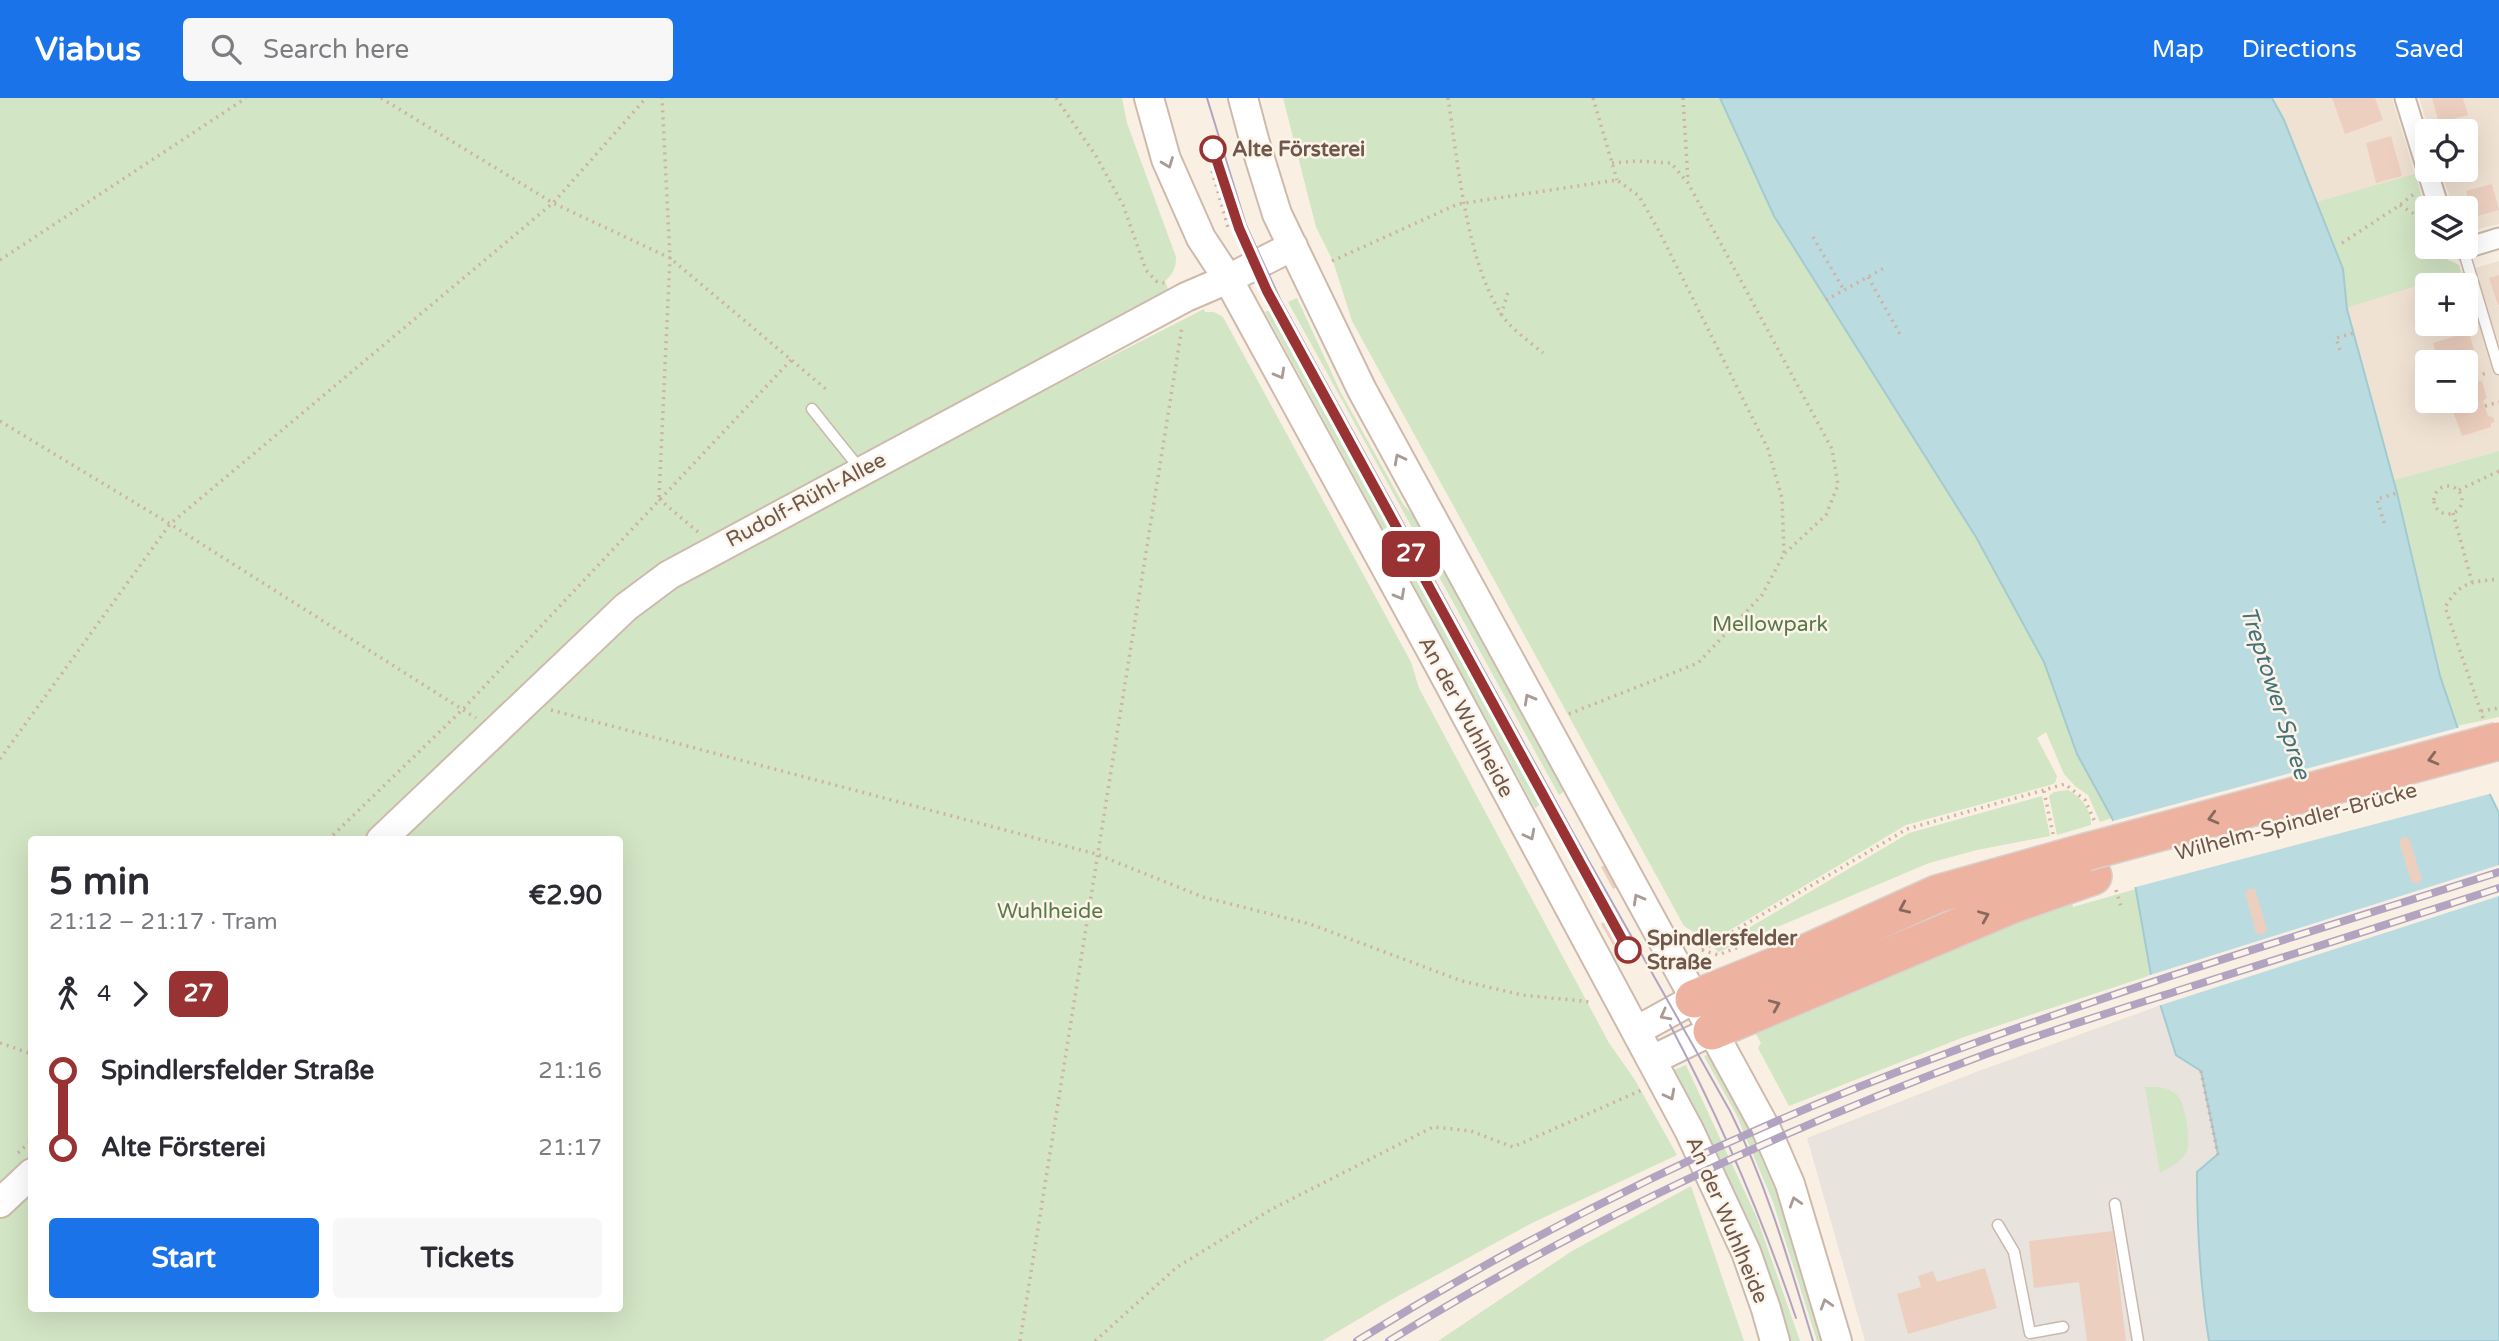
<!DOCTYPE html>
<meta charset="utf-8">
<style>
:root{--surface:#fff;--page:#f7f7f7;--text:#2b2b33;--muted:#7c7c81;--accent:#1a73e8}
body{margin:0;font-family:"Varela Round",sans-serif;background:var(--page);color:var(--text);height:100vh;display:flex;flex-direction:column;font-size:26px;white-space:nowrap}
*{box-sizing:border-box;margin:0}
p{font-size:23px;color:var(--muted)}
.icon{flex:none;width:38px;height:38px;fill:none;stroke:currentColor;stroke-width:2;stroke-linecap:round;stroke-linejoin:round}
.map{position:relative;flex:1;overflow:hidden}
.sheet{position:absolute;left:28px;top:738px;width:595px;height:476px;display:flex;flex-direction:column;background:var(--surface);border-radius:7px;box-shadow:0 7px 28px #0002}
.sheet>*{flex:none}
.badge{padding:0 14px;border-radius:10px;font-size:24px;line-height:46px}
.controls{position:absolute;left:2415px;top:21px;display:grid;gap:14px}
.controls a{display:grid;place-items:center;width:63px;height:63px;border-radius:7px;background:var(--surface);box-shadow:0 7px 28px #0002;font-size:35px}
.map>.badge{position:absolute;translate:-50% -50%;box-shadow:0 0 0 4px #fff}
.legs{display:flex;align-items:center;gap:10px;height:77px;padding:0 21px;font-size:23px}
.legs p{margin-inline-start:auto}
.head{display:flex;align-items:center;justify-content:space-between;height:119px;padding:0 21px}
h1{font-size:38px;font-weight:700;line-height:52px}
.primary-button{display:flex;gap:14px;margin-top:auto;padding:14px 21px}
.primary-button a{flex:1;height:80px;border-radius:7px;background:var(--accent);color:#fff;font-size:28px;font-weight:700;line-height:80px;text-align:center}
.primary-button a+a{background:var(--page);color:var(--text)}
ul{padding:0 21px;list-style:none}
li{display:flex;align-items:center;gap:24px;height:77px;font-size:26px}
li i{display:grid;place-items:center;width:10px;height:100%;margin:0 9px;background:currentColor}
li i::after{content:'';width:18px;height:18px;margin:-9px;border:5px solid;border-radius:50%;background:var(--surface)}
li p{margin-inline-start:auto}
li:first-child i{background:linear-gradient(#0000 50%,currentColor 0)}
li:last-child i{background:linear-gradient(currentColor 50%,#0000 0)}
header{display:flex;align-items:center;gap:42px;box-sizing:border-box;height:98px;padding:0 35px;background:var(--accent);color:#fff}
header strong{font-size:33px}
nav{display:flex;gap:38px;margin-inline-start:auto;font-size:24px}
.search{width:490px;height:63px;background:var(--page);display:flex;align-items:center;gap:18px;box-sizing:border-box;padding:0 24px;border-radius:7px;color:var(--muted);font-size:26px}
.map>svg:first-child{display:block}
.residential{fill:#f0e2d3;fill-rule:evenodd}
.industrial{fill:#e9e3de}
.green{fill:#d2e5c4}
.water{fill:#badce1;stroke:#a2cbd1;stroke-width:2}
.pier{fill:#f9f0e3}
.building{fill:#eccfbe}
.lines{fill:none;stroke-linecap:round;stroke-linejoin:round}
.lane-casing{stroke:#c9b8ab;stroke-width:13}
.street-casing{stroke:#c9b8ab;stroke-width:23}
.secondary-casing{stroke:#cebaac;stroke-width:32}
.highway-casing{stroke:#d7d0cd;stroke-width:40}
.path{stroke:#d0b2a1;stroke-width:3.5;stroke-dasharray:2 5;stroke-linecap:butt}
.lane{stroke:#fff;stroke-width:10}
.street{stroke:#fff;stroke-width:19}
.secondary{stroke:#fff;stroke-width:28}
.highway{stroke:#eeb2a0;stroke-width:37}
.tram{stroke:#b2a4c1;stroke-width:2}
.rail-casing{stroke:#b2a4c1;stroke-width:8}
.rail{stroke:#fdf4e9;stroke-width:5;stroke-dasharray:16;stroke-linecap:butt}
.highway-bridge-casing{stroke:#d7d0cd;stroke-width:40;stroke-linecap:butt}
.highway-bridge{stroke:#eeb2a0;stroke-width:37}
.oneway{stroke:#a99a94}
.oneway2{stroke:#88695d}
.line-1-casing{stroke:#fff;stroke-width:16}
.line-1{stroke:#933;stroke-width:10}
.stop-1-dot{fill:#fff;stroke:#933;stroke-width:3.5}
.labels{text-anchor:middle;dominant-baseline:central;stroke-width:5;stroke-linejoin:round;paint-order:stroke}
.stop-label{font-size:21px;font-weight:bold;fill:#6f574c;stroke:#fdf4e9;text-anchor:start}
.street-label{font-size:21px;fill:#6f574c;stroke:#fdf4e9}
.park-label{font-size:21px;fill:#587948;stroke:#fdf4e9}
.water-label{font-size:23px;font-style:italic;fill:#45737a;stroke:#fdf4e9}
</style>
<header>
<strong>Viabus</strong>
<div class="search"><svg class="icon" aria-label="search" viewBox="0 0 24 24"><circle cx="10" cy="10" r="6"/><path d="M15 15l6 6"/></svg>Search here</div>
<nav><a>Map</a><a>Directions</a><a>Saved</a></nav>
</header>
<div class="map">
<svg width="2499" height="1243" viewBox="0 0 2499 1243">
<rect width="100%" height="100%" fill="#f9f0e3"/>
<path class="residential" d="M2272,0h120l35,116v33h10l5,10 17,8 2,7 38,-11v190l-105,29 -47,-171 -4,-40 -59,-149zM2427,187h39v39h-39zM2427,264h39v39h-39z
M2419,0h80v126l-33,8v-24h-13l-12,-38h25v-39h-37z"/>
<path class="industrial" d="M2161,907l15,50 25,16 17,84 -17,136 8,50h-344l-58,-203 169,-66z"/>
<path class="green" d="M0,0h1122l5,25 49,134c0,11 -3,17 -11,24l3,8 -10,8 -551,315 -240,228h-335l-1,319 -31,30z
M1283,0h437l54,118 202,321 68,125 33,92 35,64 -12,4 -12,-27 -12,-8 -12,-13 -18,-42 -9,6 20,38 -2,7 -5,2 -144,40 -196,117 -26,-16 -332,-605 -19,-60 -17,-34z
M2415,76l12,40v33h10l5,10 17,8 2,7 -109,34 -5,3 -4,-40 -26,-67z
M1297,200l43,93 63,113 22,25 141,261 -7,5 -271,-493z
M1204,211l1,3h9l9,5 188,345 8,26 190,355 26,37 42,75 -145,68 -143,78 -67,40h-1322v-124l31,-30 1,122h588v-469h-224l254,-240 214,-117z
M1272,212l271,493 -8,5 -270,-496z
M2499,353v266l-42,9 -17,-50 -46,-196z
M2068,692c12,6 24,20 23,35l-34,10 -8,-39 5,-4z
M2042,698l8,40 -73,14 -48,13 -211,89 -3,-4 194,-115z
M2136,791l15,86 -187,62 -175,69 -31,-58 3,-5 -8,-14 12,-10 306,-119 2,7z
M1710,956l34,63 38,89 43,135h-8l-44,-139 -37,-88 -32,-58z
M1686,967l71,153 43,123h-12l-112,-257 -2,-14z
M2145,989c12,0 22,-1 32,8 8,7 15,47 9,58 -5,9 -17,15 -26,20z
M1691,1088l53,155h-306l134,-90z"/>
<path class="water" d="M1720,0h552l12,22 59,149 4,40 50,184 43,183 17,50 42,87v528h-290c-9,-57 -12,-112 -12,-169l21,-18 -17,-83 -25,-16 -25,-80 -22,-124 -11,-15 -6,-18 -35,-64 -33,-92 -68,-125 -202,-321z"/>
<path class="pier" d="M2461,629l32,66 -361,95 -6,-36 -11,-15 -6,-15z
M2499,767v31l-341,110 -11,-30z"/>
<path class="building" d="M2332,0h43l8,22 -38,14z
M2432,0h31l5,17 -29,8z
M2391,38l11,40 -26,7 -10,-40z
M2470,43l6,25 -10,3v-27z
M2492,86l7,26 -25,7 -8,-26z
M2499,177v30h-1l-9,-27z
M2466,198l9,29 -36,11 -4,-12h31z
M2469,234l6,21 -6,2 6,3 1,6 -3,2 5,15h4l5,17 -4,3 5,15 5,1 2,4 -4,3v3l-29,9 -13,-35h17v-39h-28l-5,-19z
M2403,739l6,1 13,41 -5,5 -6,-3 -12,-39z
M1605,767l12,22 -4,2 -12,-22z
M2249,791h6l12,41 -4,5 -7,-2 -11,-40z
M1605,823l11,22 -3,2 -12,-21z
M2113,1133l13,110h-39l-8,-59 -45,6 -5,-47z
M1985,1170l12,40 -89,26 -11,-40 24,-7 -3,-11 15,-5 4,11z"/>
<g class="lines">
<g class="lane-casing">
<path id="lane" d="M2463,151l36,120
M812,311l48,60
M2115,1106l23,137
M1998,1127l16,27 16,81 33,-6"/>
</g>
<g class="street-casing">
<path id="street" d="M2405,0l22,71
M2427,72l12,38
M2460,149l3,2 36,-11"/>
</g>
<g class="secondary-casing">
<path id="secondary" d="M1149,0l17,61 35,79 27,41 209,382 252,469 57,122 20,57 9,32
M1243,0l12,45 22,71 85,176 405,741 23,53 47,157
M381,742l245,-233 43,-32 517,-278 42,-18 65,-33
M1636,933l58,-32
M1652,962l60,-29
M0,1105l32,-30"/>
</g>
<g class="highway-casing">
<path id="highway" d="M1694,901l99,-40 144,-65 149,-42
M1712,933l301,-127 80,-28"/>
</g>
<path class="path" d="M381,0l172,105 117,55 157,132
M1056,0l40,58 27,49 23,65 10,11 8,2
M1448,0c10,64 18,160 52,214 9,16 29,29 43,41
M1593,0l24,82
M1683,0l5,83
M1612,65l25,-2 34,2 17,20 144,266 6,36 -12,30 -42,39
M1212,73l17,60
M2400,107l25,16
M1813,139l31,53
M2342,145l58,-38 15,-12
M0,162l246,-162
M1332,163l126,-57 159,-24 22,16 20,35 109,218 14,49 2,56 -22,41 -64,68 -132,52
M1868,179l33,59
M1826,202l60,-33
M1501,217l8,-26
M2340,252l-4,-12 18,-5
M2476,278l11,-3
M2485,308l14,-4
M0,323l170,103 306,194
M2434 402a14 14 0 1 1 28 0a14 14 0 1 1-28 0Z
M2459,392l40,-19
M659,399l11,-239 -8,-160
M659,401l39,33
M2453,415l19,69
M2384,425l-7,-24 20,-6
M551,612l545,144 107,43 107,27 152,57 60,14 70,7
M2481,613l18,-3
M2483,620l-38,-111c16,-26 26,-25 54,-28
M0,661l170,-235 383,-321 93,-105
M2044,693l9,43
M328,742l135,-131 329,-350
M2116,792l6,20
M1702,852l205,-121 158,-45 20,16 10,22
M1702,852l16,5 47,-18 7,1
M0,945l32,11
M2201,973l17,84
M18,1055l14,-13
M1020,1243l162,-1014
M1095,1243l82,-74 95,-58 161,-82 38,4 42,16 131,-58"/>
<use href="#lane" class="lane"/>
<use href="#street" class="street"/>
<use href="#secondary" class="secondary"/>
<use href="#highway" class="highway"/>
<path class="tram" d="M1207,0l39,127 34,74 297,541 153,271c37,74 59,151 83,230
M1670,927c50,94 92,192 126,293"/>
<g class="rail-casing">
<path id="rail" d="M1357,1243c182,-113 379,-210 580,-284 185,-69 374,-125 562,-185
M1389,1243c186,-115 387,-209 592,-285 64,-24 131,-44 196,-65 107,-34 215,-68 322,-103"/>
</g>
<use href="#rail" class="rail"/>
<g class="highway-bridge-casing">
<path id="highway-bridge" d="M2086,754l413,-111"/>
</g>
<use href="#highway-bridge" class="highway-bridge"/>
</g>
<defs><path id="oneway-chevron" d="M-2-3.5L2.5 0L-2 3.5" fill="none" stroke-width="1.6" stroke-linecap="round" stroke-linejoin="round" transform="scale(1.75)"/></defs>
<g class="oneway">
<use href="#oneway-chevron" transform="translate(1168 65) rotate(69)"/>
<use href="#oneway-chevron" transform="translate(1280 276) rotate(61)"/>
<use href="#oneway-chevron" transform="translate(1399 361) rotate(-118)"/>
<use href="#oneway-chevron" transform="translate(1400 497) rotate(61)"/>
<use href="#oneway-chevron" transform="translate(1529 601) rotate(-119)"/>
<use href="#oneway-chevron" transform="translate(1530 737) rotate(62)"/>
<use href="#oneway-chevron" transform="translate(1638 801) rotate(-119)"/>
<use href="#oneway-chevron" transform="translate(1665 917) rotate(152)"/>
<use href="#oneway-chevron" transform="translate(1670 997) rotate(62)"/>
<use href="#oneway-chevron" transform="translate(1795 1104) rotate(-107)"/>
<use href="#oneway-chevron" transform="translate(1826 1206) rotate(-107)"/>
</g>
<g class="oneway2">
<use href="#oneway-chevron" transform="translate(2433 661) rotate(165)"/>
<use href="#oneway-chevron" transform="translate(2213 720) rotate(165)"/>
<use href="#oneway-chevron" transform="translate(1904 810) rotate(156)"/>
<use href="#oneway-chevron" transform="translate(1984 818) rotate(-23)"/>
<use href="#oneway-chevron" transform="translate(1775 907) rotate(-23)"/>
</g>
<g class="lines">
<g class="line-1-casing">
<path id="line-1" d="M1213,51l26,79 28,63 361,659"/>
</g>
<use href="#line-1" class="line-1"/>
</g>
<g class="stop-1-dot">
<circle cx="1213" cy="51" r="12"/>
<circle cx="1628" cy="852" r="12"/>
</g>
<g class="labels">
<g class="stop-label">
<text x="1232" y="51">Alte Försterei</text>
<text x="1647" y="840">Spindlersfelder<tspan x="1647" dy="24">Straße</tspan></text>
</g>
<g class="street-label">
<text transform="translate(806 402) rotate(-28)">Rudolf-Rühl-Allee</text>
<text transform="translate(1466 619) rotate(62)">An der Wuhlheide</text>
<text transform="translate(2296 724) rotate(-15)">Wilhelm-Spindler-Brücke</text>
<text transform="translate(1727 1122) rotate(67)">An der Wuhlheide</text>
</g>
<g class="park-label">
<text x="1770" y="526">Mellowpark</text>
<text x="1050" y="813">Wuhlheide</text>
</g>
<g class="water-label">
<text transform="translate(2275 595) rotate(72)">Treptower Spree</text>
</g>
</g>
</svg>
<div class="controls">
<a><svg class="icon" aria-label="locate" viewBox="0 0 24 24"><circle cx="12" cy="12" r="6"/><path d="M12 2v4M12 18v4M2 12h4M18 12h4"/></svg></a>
<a><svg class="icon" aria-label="layers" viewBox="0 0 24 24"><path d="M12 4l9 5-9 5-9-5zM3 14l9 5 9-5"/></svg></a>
<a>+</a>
<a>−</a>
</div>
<b class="badge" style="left:1411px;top:456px;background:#933;color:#fff">27</b>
<section class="sheet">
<div class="head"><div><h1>5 min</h1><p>21:12 – 21:17 · Tram</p></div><b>€2.90</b></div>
<div class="legs"><svg class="icon" aria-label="walk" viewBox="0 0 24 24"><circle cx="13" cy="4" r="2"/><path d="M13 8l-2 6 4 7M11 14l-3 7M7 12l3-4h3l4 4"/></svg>4<svg class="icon" aria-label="forward" viewBox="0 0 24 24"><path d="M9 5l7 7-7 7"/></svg><b class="badge" style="background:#933;color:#fff">27</b></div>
<ul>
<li><i style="color:#933"></i><b>Spindlersfelder Straße</b><p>21:16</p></li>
<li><i style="color:#933"></i><b>Alte Försterei</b><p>21:17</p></li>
</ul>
<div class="primary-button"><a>Start</a><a>Tickets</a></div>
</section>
</div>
